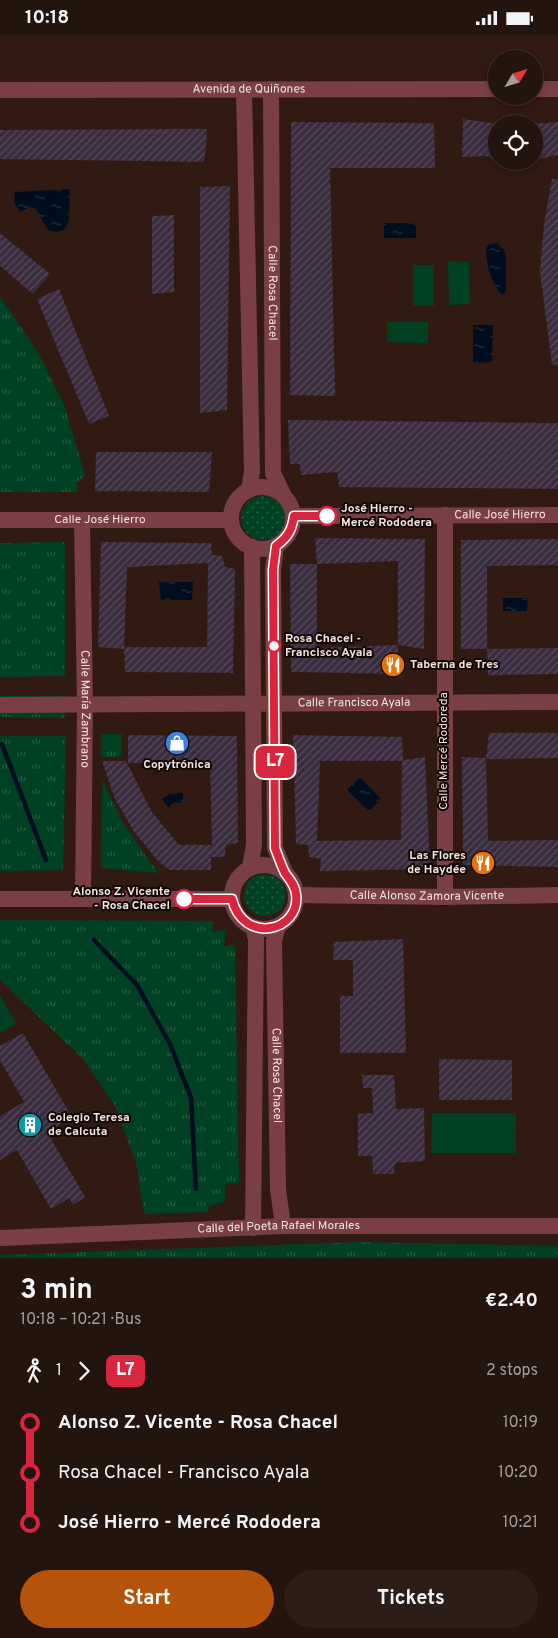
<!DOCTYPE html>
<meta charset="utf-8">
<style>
:root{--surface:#24140e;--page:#2c1d17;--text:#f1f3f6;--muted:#a39e9e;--line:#41332e;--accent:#b45309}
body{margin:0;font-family:Overpass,sans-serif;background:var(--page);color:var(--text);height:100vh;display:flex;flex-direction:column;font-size:19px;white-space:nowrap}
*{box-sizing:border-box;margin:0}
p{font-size:16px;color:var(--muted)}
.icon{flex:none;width:28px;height:28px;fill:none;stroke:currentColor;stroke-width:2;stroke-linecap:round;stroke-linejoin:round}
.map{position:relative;height:1223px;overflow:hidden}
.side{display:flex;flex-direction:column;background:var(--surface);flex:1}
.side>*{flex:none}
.badge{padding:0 10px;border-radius:8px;font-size:18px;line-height:32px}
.needle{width:32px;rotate:52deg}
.controls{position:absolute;left:488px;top:15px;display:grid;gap:10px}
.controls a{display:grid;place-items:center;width:55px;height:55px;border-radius:50%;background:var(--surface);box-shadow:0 2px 8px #0003,0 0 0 1px var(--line);font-size:25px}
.map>.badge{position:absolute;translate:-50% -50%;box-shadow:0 0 0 2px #fff}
.legs{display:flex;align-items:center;gap:8px;height:55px;padding:0 20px;font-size:16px}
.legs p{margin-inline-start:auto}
.headline{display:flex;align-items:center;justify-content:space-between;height:85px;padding:0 20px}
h1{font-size:28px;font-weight:700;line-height:38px}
.button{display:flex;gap:10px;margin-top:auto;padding:10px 20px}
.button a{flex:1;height:58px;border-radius:30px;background:var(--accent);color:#fff;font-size:20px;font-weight:700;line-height:58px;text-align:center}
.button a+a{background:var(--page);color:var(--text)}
ul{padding:0 20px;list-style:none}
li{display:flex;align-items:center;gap:18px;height:50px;font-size:19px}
li i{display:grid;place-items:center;width:8px;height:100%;margin:0 6px;background:currentColor}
li i::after{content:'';width:12px;height:12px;margin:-6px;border:4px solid;border-radius:50%;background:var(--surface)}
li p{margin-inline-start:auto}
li:first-child i{background:linear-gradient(#0000 50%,currentColor 0)}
li:last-child i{background:linear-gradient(currentColor 50%,#0000 0)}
.status{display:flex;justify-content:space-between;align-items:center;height:35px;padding:0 25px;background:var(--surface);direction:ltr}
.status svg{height:14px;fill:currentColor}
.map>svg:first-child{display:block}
.grass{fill:url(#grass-dots)}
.park{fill:url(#park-tufts)}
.pitch{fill:#004123}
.water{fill:url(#water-ripples)}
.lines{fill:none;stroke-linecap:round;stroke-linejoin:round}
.stream{stroke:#000d1e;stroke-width:4.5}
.building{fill:url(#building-hatch);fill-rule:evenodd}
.minor{stroke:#793f44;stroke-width:16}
.line-1-casing{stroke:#fff;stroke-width:11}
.line-1{stroke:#d7263d;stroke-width:8}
.stop-1-dot{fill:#fff;stroke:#d7263d;stroke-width:2.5}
.labels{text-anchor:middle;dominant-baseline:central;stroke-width:4;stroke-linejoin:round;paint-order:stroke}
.street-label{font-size:12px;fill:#f3e3dd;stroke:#110805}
.stop-label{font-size:12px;font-weight:bold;fill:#f3e3dd;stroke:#110805;text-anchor:start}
.poi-label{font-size:12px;font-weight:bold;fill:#f3e3dd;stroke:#110805;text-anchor:start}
</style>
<div class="status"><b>10:18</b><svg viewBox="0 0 49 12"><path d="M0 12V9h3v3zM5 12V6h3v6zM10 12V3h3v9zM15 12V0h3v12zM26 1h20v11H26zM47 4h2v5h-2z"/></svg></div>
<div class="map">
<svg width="558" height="1223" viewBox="0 0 558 1223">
<defs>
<pattern id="grass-dots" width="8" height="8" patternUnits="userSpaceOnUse" patternTransform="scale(1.25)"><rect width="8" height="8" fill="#004123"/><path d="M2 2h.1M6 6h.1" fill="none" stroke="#265c42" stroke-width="1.8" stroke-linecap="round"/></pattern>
<pattern id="park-tufts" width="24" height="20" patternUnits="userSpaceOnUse" patternTransform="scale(1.25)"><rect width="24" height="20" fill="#004123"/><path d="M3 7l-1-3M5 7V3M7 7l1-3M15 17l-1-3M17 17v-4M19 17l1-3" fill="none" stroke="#265c42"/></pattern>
<pattern id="water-ripples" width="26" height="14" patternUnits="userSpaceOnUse" patternTransform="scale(1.25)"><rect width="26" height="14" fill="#000d1e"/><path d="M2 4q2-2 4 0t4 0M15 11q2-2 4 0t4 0" fill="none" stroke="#26303e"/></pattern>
<pattern id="building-hatch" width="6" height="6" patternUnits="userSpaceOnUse" patternTransform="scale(1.25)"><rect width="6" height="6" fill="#3a2c3f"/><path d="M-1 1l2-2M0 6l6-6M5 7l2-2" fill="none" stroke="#574a5a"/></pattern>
</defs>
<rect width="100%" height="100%" fill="#301a12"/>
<path class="grass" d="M241 483a22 22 0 1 1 44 0a22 22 0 1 1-44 0Z
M244 860a21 21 0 1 1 42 0a21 21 0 1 1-42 0Z"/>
<path class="park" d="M0,261l39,58 26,53 20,69 -8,6v10h-77z
M65,507v134l-65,1v-134z
M0,661h66l-1,22 -65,-1z
M101,699h21l-1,23h-20z
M0,701h66l-3,134 -63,1z
M102,745l21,43 35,50 -57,-5z
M0,885l213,1v10l13,-1 -2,16 11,-1 4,238 -14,1v18l-16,4 -1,6 -64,2 -8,-51 -21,-57 -32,-47 -83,-79z
M358,1207l200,4v12h-558v-3z"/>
<path class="pitch" d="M448,226l21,1 1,42 -21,1z
M413,230h21v41h-21z
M387,287h41v21l-41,-1z
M0,960l16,29 -16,9z
M432,1078h84v40h-85z"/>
<path class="water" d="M70,154l-1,31 -4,9 -8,3 -9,-2 -12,-21 -6,-2 -10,5 -6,-10 1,-10z
M384,188h32v15h-32z
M497,208l7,7 2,6v36l-4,3c-11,-12 -16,-30 -16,-47l4,-4z
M473,290h20l-1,37 -19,1z
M159,547h34l-1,18h-31z
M503,563h25l-1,13h-24z
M360,742l21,22 -12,12 -22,-21z
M183,758v9l-10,1 -5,4 -6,-8 8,-5z"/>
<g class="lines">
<path class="stream" d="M2,709l44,116
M94,905l43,45 33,59 21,54 5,91"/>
</g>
<path class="building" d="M463,84l33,5v36l-10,-4 -24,1z
M291,87l143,1 1,45h-105l5,228 -45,-1z
M558,87v33l-24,5v-36z
M207,94l-2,27 -2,6 -203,-3v-29z
M552,144h6v185l-6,1 -12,-93 4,-48z
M230,151l-3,224 -27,3v-226z
M174,180v77l-22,2v-78z
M0,198l50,41 -17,20 -33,-28z
M59,254l50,127 -20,8 -52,-125z
M288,385l270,3v66l-219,-2 -2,-15 -36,3 -1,-11h-10z
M96,417h116l-3,40 -114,-1z
M315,503l110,1 -1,110 -26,-4v-84l-81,3z
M558,504v26l-71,1v83h-26v-109z
M101,507l110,1 1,12 10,1 3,11 10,2 -2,104 -108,-1 -1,-25h83l1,-84 -81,4 -3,82 -26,-2z
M290,529h27v84l81,-3 -1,29 -106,-2z
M558,613v26l-70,1 -1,-26z
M489,698h69v25l-72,1z
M128,700l109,1 1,107 -12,2 -1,12h-14v13h-42l-13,-11 -23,-29 -18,-31 -13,-38h24l25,50 28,34h33l-2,-82h-82z
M293,700l109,2 1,23 22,-3 5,112 -110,2 1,-12 -12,-2 -1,-12 -12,-1zM320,726h82l-1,79 -84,1z
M462,722l24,1 2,83 70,-1v27l-95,-2z
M403,904l3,114h-66v-57h13v-36h-20l1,-18z
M23,998l49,84 -25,15 38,65 -12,8 -4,-7 -18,11 -34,-59 -17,10v-44l24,-14 -24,-42v-14z
M439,1024l73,1v40h-73z
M362,1040h32l2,34 28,-1 1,53 -30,2 -1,11h-21l-1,-18h-14v-42l15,-1 -1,-25h-9z"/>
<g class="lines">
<g class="minor">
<path d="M244,54l8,383 -3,18"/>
<path id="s1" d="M271,54l2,384 10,21"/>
<path d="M534,54h24"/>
<path id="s2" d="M0,55l496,-1"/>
<circle cx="262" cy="483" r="31"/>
<path id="s3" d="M294,481l264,-1"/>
<path id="s4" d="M0,485h231"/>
<path id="s5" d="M82,485l3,184 -2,195"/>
<path d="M276,511l-3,24 2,278 10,24"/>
<path id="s6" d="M0,670l558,-3"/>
<circle cx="264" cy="862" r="32"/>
<path d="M250,833l4,-24 -2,-297"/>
<path id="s7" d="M296,860l149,2 113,-2"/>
<path d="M445,862v-382"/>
<path d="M0,864h232"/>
<path id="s8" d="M278,891l-4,15 4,248 5,37"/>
<path d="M253,1193l3,-289 -3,-12"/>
<path id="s9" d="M0,1203l283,-12h275"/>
</g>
</g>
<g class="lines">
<g class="line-1-casing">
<path id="line-1" d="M184,864h48c11,46 69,33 64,-5 -1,-9 -6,-14 -11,-21 -4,-8 -7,-17 -10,-25l-2,-278 3,-24c12,-9 16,-16 18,-30h33"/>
</g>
<use href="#line-1" class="line-1"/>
</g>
<defs>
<g id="restaurant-disc" transform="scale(1.25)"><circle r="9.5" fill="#e8710a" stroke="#110805"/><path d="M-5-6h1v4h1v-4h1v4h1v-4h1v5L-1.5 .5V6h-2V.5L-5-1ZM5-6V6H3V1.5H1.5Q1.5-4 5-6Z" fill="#fff"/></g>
<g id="shop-disc" transform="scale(1.25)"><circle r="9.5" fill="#3f7fe0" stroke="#110805"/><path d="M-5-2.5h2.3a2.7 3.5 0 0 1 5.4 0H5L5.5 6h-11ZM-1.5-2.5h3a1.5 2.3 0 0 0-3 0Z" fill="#fff"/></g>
<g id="building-disc" transform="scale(1.25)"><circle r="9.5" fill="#0f9aa8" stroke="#110805"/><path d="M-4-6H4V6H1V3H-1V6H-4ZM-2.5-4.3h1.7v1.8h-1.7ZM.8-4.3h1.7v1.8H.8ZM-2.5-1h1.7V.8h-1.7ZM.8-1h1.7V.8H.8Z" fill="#fff"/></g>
</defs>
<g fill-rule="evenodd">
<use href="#restaurant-disc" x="393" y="630"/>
<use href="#shop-disc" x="177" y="708"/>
<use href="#restaurant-disc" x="483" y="828"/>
<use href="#building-disc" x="30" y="1090"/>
</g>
<g class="stop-1-dot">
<circle cx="327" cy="481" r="9"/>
<circle cx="274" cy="611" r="6"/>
<circle cx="184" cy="864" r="9"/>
</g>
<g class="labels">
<g class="street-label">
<text stroke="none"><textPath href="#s2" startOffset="249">Avenida de Quiñones</textPath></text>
<text stroke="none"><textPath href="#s1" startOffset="204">Calle Rosa Chacel</textPath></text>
<text stroke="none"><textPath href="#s3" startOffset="206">Calle José Hierro</textPath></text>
<text stroke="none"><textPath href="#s4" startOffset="100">Calle José Hierro</textPath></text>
<text stroke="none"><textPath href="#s6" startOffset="354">Calle Francisco Ayala</textPath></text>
<text stroke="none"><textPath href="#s5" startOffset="189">Calle María Zambrano</textPath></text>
<text transform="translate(444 716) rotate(-90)">Calle Mercé Rodoreda</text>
<text stroke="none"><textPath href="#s7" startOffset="131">Calle Alonso Zamora Vicente</textPath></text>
<text stroke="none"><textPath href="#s8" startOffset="150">Calle Rosa Chacel</textPath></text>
<text stroke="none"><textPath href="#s9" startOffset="279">Calle del Poeta Rafael Morales</textPath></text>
</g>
<g class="stop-label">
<text x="341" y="474">José Hierro -<tspan x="341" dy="14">Mercé Rododera</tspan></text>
<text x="285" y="604">Rosa Chacel -<tspan x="285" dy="14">Francisco Ayala</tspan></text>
<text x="170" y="857" text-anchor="end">Alonso Z. Vicente<tspan x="170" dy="14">- Rosa Chacel</tspan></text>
</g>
<g class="poi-label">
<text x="410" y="630">Taberna de Tres</text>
<text x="177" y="730" text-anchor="middle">Copytrónica</text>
<text x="466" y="821" text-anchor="end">Las Flores<tspan x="466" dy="14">de Haydée</tspan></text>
<text x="48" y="1083">Colegio Teresa<tspan x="48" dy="14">de Calcuta</tspan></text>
</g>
</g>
</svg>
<div class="controls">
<a><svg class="needle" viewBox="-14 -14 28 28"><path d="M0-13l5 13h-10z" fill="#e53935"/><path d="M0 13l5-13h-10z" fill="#a39e9e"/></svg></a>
<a><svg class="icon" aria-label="locate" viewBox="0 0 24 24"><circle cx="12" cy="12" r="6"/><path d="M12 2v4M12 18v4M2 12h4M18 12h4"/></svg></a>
</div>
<b class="badge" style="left:275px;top:727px;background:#d7263d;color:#fff">L7</b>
</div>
<section class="side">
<div class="headline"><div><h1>3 min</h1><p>10:18 – 10:21 · Bus</p></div><b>€2.40</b></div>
<div class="legs"><svg class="icon" aria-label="walk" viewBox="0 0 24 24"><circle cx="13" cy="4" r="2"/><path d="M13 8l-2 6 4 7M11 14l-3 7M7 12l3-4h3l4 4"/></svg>1<svg class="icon" aria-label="forward" viewBox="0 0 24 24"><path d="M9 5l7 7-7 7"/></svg><b class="badge" style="background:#d7263d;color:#fff">L7</b><p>2 stops</p></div>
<ul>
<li><i style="color:#d7263d"></i><b>Alonso Z. Vicente - Rosa Chacel</b><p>10:19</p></li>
<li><i style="color:#d7263d"></i><span>Rosa Chacel - Francisco Ayala</span><p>10:20</p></li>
<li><i style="color:#d7263d"></i><b>José Hierro - Mercé Rododera</b><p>10:21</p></li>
</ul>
<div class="button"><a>Start</a><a>Tickets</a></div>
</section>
